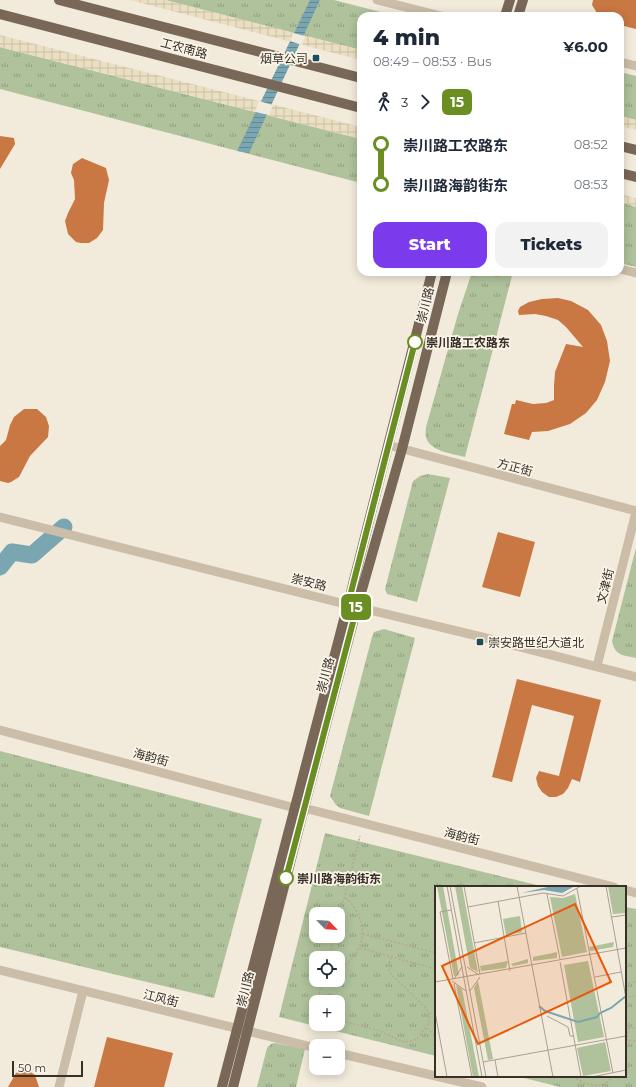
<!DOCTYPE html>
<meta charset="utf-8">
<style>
:root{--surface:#fff;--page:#f2f2f3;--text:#1f2937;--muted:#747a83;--accent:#7c3aed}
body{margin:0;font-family:Montserrat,"Noto Sans SC",sans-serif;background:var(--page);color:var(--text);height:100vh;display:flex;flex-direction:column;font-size:15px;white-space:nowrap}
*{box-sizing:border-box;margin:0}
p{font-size:13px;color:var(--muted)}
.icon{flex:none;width:22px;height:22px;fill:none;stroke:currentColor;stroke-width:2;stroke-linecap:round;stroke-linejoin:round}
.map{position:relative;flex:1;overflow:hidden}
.drawer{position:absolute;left:357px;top:12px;width:267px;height:264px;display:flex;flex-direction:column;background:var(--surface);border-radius:12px;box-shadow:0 2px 10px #0003}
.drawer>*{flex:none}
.badge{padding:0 8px;border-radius:6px;font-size:14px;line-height:26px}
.needle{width:26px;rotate:115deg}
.tools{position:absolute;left:309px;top:907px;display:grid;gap:8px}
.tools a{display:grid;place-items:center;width:36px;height:36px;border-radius:8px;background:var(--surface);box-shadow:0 2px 10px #0003;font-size:20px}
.scale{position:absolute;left:12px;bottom:10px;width:71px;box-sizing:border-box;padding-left:4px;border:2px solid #372f28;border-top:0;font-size:11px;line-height:14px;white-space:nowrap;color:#372f28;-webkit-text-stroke:3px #faf4e8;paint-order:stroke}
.map>.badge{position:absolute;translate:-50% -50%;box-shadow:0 0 0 2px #fff}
.legs{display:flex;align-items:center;gap:6px;height:44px;padding:0 16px;font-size:13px}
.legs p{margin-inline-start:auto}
.head{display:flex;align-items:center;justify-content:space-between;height:68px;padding:0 16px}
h1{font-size:22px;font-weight:800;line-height:30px}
.button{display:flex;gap:8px;margin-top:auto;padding:8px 16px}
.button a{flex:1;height:46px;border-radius:12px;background:var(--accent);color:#fff;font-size:16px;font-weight:800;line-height:46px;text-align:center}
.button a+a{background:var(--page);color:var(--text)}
ul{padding:0 16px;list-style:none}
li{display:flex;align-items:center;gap:14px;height:40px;font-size:15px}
li i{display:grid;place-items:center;width:6px;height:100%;margin:0 5px;background:currentColor}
li i::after{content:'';width:10px;height:10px;margin:-5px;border:3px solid;border-radius:50%;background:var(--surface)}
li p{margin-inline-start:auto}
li:first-child i{background:linear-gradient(#0000 50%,currentColor 0)}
li:last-child i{background:linear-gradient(currentColor 50%,#0000 0)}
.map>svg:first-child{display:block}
.grass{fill:url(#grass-tufts);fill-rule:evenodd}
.plaza{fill:url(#plaza-grid)}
.water{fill:url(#water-rules)}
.pier{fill:#f2ebdb}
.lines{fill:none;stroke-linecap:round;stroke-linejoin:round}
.river{stroke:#79a6b0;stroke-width:17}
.building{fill:#c97743}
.path{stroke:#b7a791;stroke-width:1.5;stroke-dasharray:2 2;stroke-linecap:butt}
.minor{stroke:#cbbda7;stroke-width:9}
.major{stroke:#796858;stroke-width:10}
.line-1-casing{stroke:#fff;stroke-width:9}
.line-1{stroke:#6b8e23;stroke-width:6}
.poi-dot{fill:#1c4d5a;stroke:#faf4e8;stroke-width:1.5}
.stop-1-dot{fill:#fff;stroke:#6b8e23;stroke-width:2}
.labels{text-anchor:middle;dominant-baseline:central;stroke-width:3.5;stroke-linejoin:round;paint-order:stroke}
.street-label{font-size:12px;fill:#372f28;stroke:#faf4e8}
.poi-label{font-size:12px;fill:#372f28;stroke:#faf4e8;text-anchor:end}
.stop-label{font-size:12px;font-weight:bold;fill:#372f28;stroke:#faf4e8;text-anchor:start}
.inset-river{fill:none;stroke:#79a6b0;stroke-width:2}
.inset-road{fill:none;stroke:#a7a093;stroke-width:1}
.view{fill:#e8590c;fill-opacity:0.15;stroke:#e8590c;stroke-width:2}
.inset-edge{fill:none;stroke:#372f28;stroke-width:2}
</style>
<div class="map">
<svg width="636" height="1087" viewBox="0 0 636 1087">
<defs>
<pattern id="grass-tufts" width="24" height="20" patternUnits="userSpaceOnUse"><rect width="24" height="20" fill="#afc29b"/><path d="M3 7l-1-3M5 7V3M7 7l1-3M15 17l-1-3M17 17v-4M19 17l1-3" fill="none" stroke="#8f9e7e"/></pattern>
<pattern id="plaza-grid" width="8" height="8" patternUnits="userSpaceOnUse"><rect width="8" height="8" fill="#ebdfc2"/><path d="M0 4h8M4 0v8" fill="none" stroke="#cac0a7"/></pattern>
<pattern id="water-rules" width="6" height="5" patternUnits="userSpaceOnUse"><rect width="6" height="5" fill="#79a6b0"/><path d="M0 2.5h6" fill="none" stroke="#64888f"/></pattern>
</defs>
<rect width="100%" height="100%" fill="#f2ebdb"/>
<path class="grass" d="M165,0h169l62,16h-35v34z
M0,47l361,92v44l-361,-94z
M620,72l16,4v44l-16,-4z
M620,202l16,5v60l-16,-4z
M472,272h41l-48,185c-12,-3 -36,-6 -39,-20 -1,-3 0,-7 0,-10l32,-113z
M428,474l22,4 -33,124 -30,-8 -2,-5 28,-108 7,-5z
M636,548v110c-13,-3 -21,-2 -24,-17z
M384,629l31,9 -46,178 -29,-8 -4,-3 -6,-9 42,-159 2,-5z
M0,751l262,68 -48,179 -214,-51z
M325,833l220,54h-109v169l-157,-39zM316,914h22v22h-22zM316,958h22v22h-22zM316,1002h22v22h-22z
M625,907l11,2v178h-76l-44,-11h109z
M275,1043l30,6 -9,38h-39l10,-39 4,-4z"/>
<path class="plaza" d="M130,0h35l196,50v10z
M0,35l361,92v12l-361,-92z
M620,116l16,4v10l-16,-4z
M620,194l16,4v9l-16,-5z"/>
<path class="water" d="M310,0h10l-71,153 -12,-2z"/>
<path class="pier" d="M293,33l12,3 -3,9 -12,-4z
M259,101l14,4 -4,10 -14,-3z"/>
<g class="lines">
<path class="river" d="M0,567l12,-15 20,3 32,-28"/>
</g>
<path class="building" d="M593,0h43v29l-16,-4v-9h-21l-7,-11z
M0,136l14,2 1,6 -15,25z
M82,158l24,10 3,12 -5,23 -1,27 -6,8 -8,5h-8l-5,-1 -8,-8 -3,-13 3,-8 7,-14 -1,-19 -3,-7 1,-5 1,-4z
M558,298l13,3 17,9 13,15 6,16 3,20 -5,21 -8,18 -11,13 -16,11 -22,7 -16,1 -3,8 -25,-6 8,-30h3l1,-4 17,4 13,-1 8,-3v-14l1,-14 11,-28 17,3 -17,-20 -8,-7 -12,-4 -11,-2 -16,1 -1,-4 2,-4 9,-5 13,-3z
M24,409h13l9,8 3,9 -1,11 -18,19 -11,21 -8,5 -3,1 -8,-2v-35l6,-6 4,-15 4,-8z
M498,532l37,10 -15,55 -38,-10z
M517,679l84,21 -21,82 -8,-3 -4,9 -5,6 -7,3h-7l-7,-5 -4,-6 -2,-8 3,-7 20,5 15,-60 -42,-11 -20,77 -20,-5z
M107,1037l66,16 -9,34h-70z
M22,1071h7l6,4 4,12h-31l8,-14z"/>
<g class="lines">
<path class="path" d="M338,922l22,-86
M363,934l73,19
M360,948l76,21
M329,958l5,-22
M338,969c22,-11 30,-33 20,-55 -4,-7 -7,-12 -14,-17
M625,983l11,-1
M625,998l3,-1 8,-1
M317,1002l6,-22
M316,1008l-1,5 1,1
M338,1020l42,11 21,10 8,1 8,-3 12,-16 1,-9 -6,-8 -33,-32 -3,-6 3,-10
M625,1026l4,2h7
M427,1028l9,9
M625,1041h11
M625,1049l4,-21
M573,1076c9,7 19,11 30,9 4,-2 7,-6 10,-9"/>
<path class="minor" d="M377,0l64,16
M620,62l16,4
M620,269l16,4
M388,445l248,66
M0,517l357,90 125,30 154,40
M597,666l39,-154
M0,730l295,78
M304,808l310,79
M625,890l11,3
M0,970l316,78
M338,1053l144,34
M59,1087l24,-96"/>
<path class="major" d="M59,0l302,78
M0,14l361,94
M505,16l5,-16
M518,16l5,-16
M620,146l16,4
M620,173l16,4
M222,1087l126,-483 84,-332
M233,1087l71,-279 53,-201 45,-158 45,-177"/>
</g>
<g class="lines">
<g class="line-1-casing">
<path id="line-1" d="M286,878l71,-271 -9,-3 67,-262"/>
</g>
<use href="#line-1" class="line-1"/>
</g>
<g class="poi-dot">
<rect x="312" y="54" width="8" height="8" rx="2"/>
<rect x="476" y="638" width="8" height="8" rx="2"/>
</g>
<g class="stop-1-dot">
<circle cx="415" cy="342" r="7"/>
<circle cx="286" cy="878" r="7"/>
</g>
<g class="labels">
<g class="street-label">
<text transform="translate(184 48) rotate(15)">工农南路</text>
<text transform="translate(425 305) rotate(-76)">崇川路</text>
<text transform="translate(515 467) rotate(15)">方正街</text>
<text transform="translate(309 582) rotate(14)">崇安路</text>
<text transform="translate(605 586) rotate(-76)">文津街</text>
<text transform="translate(325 675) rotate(-75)">崇川路</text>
<text transform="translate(151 757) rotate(15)">海韵街</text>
<text transform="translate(462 836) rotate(14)">海韵街</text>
<text transform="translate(245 989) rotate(-76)">崇川路</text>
<text transform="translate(161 998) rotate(14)">江风街</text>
</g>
<g class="poi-label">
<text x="308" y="58">烟草公司</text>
<text x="488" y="642" text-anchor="start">崇安路世纪大道北</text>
</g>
<g class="stop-label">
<text x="426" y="342">崇川路工农路东</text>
<text x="297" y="878">崇川路海韵街东</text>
</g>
</g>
<g transform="translate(435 886)">
<rect width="191" height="191" fill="#f2ebdb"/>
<path d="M2,0h6l16,89 -5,1zM20,0h7l16,86 -8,-4zM173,0h18v27l-13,1zM140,8l12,58 -25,5 -12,-60 13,1zM85,30l2,16 -16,3 -3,-16zM179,56l-1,5 -23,4 -1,-4zM122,66v6l-24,3v-4zM93,73v4l-15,3 -2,-2zM73,75l-2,7 -25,3 -1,-5zM153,75l16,76 -26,5 -14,-77zM43,95l15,78 -5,1 -14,-72zM21,99l6,4 17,88h-6zM170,156l6,29 -28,5 -6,-28z" fill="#afc29b"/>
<path d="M117,0h23l-13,7 -18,-3 -23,3z" fill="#79a6b0"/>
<path class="inset-river" d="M104,120l6,5 33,11 19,-5 3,-4 11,-5 15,-12"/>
<path class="inset-road" d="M12,0l35,191M15,0l36,191M29,0l16,88M82,0l36,191M171,0l20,112M142,3l36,184M112,8l13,65M63,15l12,70M33,21l75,-14 20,3 18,-10M16,24l-11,2 13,67M177,31l14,-2M39,57l52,-10M125,76l21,115M32,81l12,8M160,91l26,-5M19,93l8,-12M17,95l14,10M0,96l191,-34M21,97l-2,1 18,93M35,105l10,-14M0,126l12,65M112,130l21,11 2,9h4M60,174l3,17M48,176l143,-26M157,191l34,-7"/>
<path class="view" d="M140,18l36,78 -133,62 -36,-78z"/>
<rect width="191" height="191" class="inset-edge"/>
</g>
</svg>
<div class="tools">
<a><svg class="needle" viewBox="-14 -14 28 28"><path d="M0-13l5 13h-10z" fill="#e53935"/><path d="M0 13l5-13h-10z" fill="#747a83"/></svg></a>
<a><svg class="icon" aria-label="locate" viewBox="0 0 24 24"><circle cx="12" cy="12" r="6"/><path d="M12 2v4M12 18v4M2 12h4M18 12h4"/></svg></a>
<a>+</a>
<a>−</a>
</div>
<div class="scale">50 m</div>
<b class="badge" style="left:356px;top:607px;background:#6b8e23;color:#fff">15</b>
<section class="drawer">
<div class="head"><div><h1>4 min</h1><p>08:49 – 08:53 · Bus</p></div><b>¥6.00</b></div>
<div class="legs"><svg class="icon" aria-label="walk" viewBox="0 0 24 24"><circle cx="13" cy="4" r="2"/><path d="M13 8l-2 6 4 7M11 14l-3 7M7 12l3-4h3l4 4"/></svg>3<svg class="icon" aria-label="forward" viewBox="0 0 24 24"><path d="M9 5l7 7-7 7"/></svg><b class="badge" style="background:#6b8e23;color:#fff">15</b></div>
<ul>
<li><i style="color:#6b8e23"></i><b>崇川路工农路东</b><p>08:52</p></li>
<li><i style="color:#6b8e23"></i><b>崇川路海韵街东</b><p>08:53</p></li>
</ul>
<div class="button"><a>Start</a><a>Tickets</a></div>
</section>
</div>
